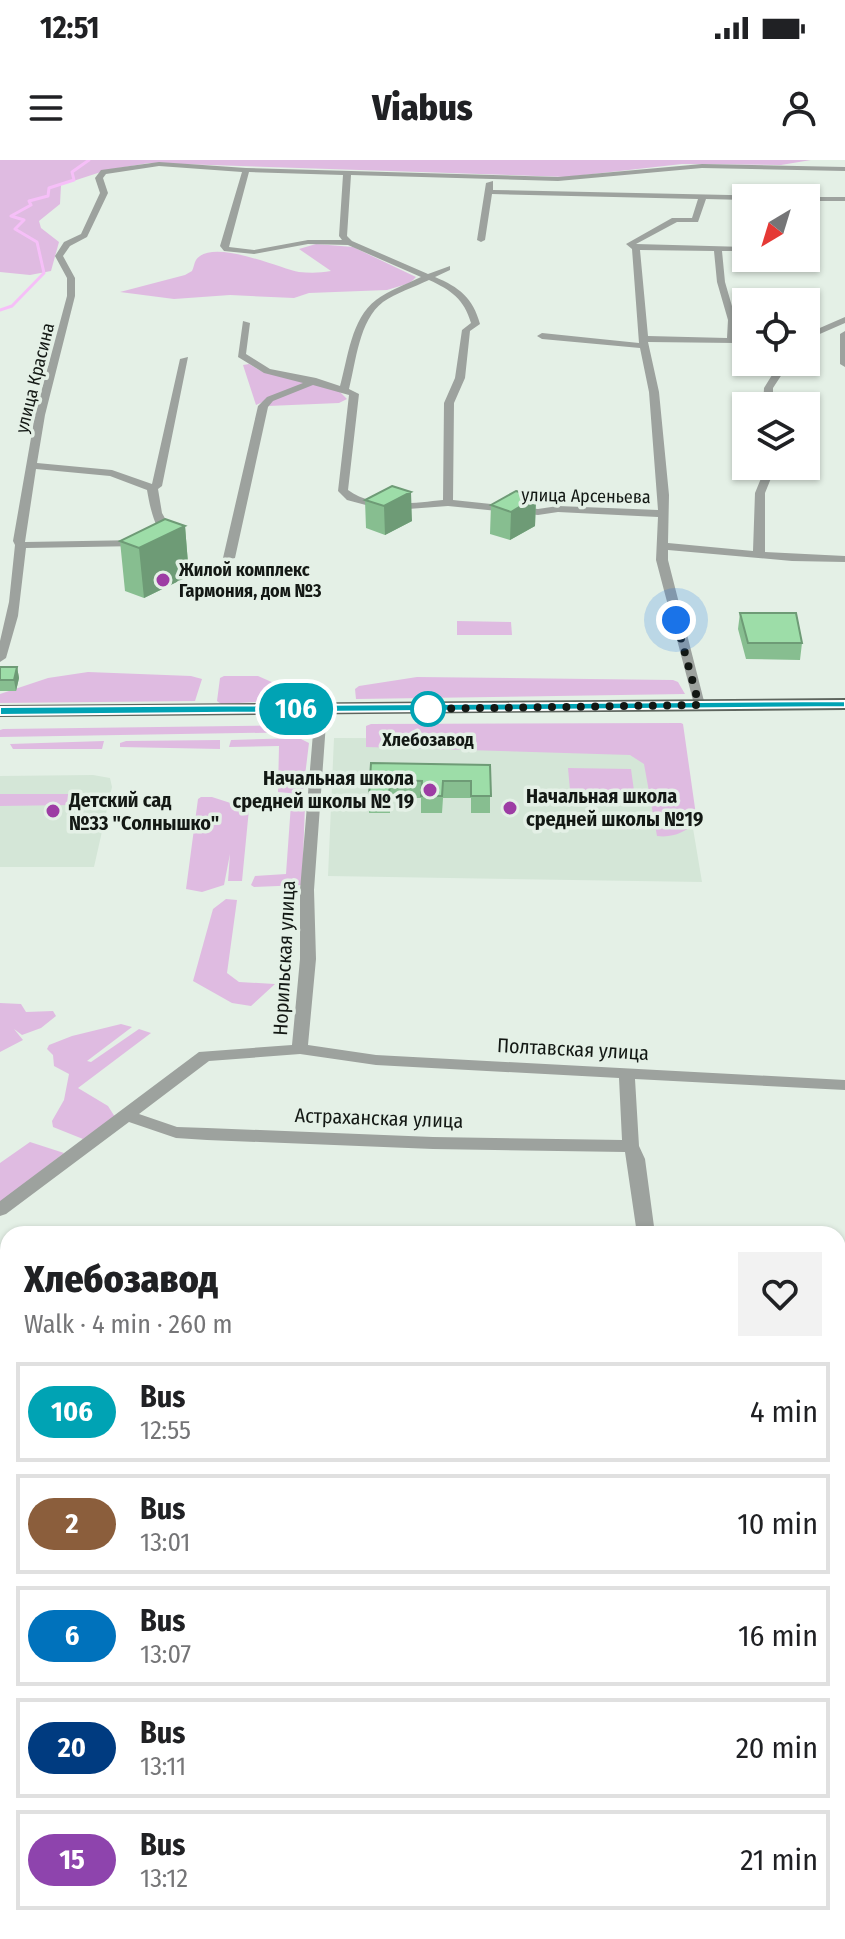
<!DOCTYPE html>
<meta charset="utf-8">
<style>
:root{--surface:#fff;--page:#f2f2f2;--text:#202124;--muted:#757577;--line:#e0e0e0}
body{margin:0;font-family:"Fira Sans Condensed",sans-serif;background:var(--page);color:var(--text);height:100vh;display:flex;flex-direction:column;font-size:30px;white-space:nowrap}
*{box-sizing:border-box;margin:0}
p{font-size:26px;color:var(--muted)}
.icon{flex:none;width:44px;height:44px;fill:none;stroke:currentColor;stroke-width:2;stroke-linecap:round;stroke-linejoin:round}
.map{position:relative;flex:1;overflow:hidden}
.drawer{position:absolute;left:0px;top:1066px;width:846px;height:714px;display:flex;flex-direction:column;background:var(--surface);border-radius:24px 24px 0 0;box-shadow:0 2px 6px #0004}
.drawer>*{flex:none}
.badge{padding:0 16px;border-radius:26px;font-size:28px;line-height:52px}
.needle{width:52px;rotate:218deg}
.controls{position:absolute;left:732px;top:24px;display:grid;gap:16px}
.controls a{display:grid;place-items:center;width:88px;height:88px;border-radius:0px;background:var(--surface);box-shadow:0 2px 6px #0004;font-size:40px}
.you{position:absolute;width:40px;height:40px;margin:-20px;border:6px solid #fff;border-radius:50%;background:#1a73e8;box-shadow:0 0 0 12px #1a73e833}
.map>.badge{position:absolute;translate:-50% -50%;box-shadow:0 0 0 4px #fff}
.round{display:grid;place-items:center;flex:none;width:84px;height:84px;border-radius:0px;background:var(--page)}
.head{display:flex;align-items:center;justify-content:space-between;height:136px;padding:0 24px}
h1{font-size:38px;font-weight:800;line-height:60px}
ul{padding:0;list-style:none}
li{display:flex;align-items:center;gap:24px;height:100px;margin:0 16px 12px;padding:0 8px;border:4px solid var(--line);border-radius:0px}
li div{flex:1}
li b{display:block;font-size:30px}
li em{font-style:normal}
li .badge{min-width:88px;font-weight:700;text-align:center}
.status{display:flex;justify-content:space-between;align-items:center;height:56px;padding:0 40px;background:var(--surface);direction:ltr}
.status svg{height:22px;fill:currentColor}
header{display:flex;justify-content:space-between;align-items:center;height:104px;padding:0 24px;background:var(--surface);font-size:36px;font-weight:800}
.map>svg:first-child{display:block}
.built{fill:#d4e6d7}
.green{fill:#dfbbe1}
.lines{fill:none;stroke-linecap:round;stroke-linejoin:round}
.stream{stroke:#f6bff8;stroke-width:3}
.minor{fill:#9da29e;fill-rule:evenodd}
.primary{fill:#5d655e;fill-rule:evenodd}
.wall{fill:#87be90}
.shaded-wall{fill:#6e9b76}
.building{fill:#9ddda8;stroke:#6e9b76;stroke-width:2}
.line{fill:#00a3b4;stroke:#fff;stroke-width:2}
.walk{stroke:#131814;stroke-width:8;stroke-dasharray:0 14.4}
.poi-dot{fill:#9d3da4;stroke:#e4f0e6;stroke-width:3}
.stop-dot{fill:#fff;stroke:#00a3b4;stroke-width:4}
.labels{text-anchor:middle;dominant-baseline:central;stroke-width:7;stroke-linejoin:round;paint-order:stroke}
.far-street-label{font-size:18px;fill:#131814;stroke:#e4f0e6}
.far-poi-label{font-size:18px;font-weight:bold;fill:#131814;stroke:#e4f0e6;text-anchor:start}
.far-stop-label{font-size:18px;font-weight:bold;fill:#131814;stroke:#e4f0e6}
.poi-label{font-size:20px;font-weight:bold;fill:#131814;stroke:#e4f0e6;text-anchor:start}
.street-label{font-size:20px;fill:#131814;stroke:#e4f0e6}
</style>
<div class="status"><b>12:51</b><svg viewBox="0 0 49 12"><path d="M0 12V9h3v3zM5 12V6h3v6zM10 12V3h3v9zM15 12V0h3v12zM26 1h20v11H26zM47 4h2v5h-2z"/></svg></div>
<header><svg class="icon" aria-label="menu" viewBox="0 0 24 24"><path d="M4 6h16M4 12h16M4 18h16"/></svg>Viabus<svg class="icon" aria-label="person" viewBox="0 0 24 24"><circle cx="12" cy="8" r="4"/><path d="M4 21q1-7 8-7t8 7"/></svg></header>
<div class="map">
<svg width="845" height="1779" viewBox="0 0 845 1779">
<rect width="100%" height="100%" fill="#e4f0e6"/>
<path class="built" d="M334,578l344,1 24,143 -374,-6z
M93,615l17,3 2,9 -18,80h-94v-91z"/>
<path class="green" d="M0,0h811l-30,5 -99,-1 -116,13 -417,-14 -42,7 -46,15 -1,19 -21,17 2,7 18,14 -8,29 -21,4 -30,-3z
M316,84l37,3 63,30 -6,6 -23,7 -78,3 -15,5 -64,-3 -56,4 -54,-7 65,-17 7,-4c2,-4 2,-8 4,-11 16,-23 84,9 103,12 11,1 21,1 32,-1l-32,-22z
M249,204l12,7 47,11 -52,23 -13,-40z
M314,224l25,7 8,8 -8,4 -71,3 5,-6z
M457,461l54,1 1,13h-55z
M88,512l103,4 11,3 -7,22 -195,2v-9l48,-16z
M224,516h34l34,15 3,2 -2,7 -72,4 -4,-3 3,-23z
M417,517l256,3 5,2 7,12 -329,5 -1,-10 4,-3z
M681,563l2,1 14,98c-13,10 -23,16 -40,14l-13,-72 -14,-9 -264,-8v-21l5,-2z
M304,565l4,1v6l-308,5v-7l3,-1z
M299,578l10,5 -6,49 -4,2 -21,-2 1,-46 -50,1 2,-7z
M220,580v9l-100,-2v-4l6,-2z
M104,581l-2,8h-89l-3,-5z
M568,608l63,1 3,22 -64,-1z
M0,634h73l-2,11 -71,1z
M201,637h11l37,12 -7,72h-14l2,-27 -6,31 -22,7 -16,-3 12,-90z
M295,643l10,2 -3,80 -48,2 -3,-2 4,-9 31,-2 5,-70z
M226,739l11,1 -10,73 12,9 36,2 -24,22 -19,-3 -39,-22 20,-72z
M0,843l21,1 5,8 27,-1 3,5 -15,12 -19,7 -8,-6 9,11 -23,12z
M121,864l11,3 -45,34 4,1 48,-33 12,4 -73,55 30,18 7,11 -32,22 -30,-12 -1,-6 12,-21 5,-26 -15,-8 -1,-11 -6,-6 2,-4 23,-9z
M30,982l34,11 -64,50v-40z
M838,1562l7,2v215h-845v-116h8v109h830z"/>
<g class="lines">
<path class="stream" d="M0,150l12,-4 32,-33 -7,-31 -22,-13 9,-9 -13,-4 20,-11 -2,-4 19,-5 1,-8 25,-8 -2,-8 17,-12"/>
<path class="minor" d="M159,2l87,6 312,9 144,-13 143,3v4l-143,-3 -144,13 -207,-6 -4,61 5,5 76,33 22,-8v4l-15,7c24,10 38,21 45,47l-10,7 -5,47 -11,25 -1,97 85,9 20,-3 100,4 -9,-118 -9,-44 -98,-9 -5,-3 5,-3 97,10 -7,-94 -6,-5 46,-26h20l6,-19 -206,-5 -7,46 -4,2 -4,-2 9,-57 7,-2v9l288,6 -35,4 -40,-1 -8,23h-21l-41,22 110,3v4h-24l3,31 11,38 -1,23 -87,-1 11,50 10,103 -1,48 85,8 2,-58 11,-27h10l-11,27v59l80,4v6l-53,-1 -124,-11v10l37,145 -2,3h-8l-39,-148 2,-43 -100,-5 -20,3 -90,-9 -40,3 -31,-1 -30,-8 -9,-9 11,-96 -36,-10 -40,16 -5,6 -33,151 -10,2 -2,-2 35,-152 9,-9 36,-14 -39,-10 -26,-16 5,-36 7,2 -4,31 24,15 46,9 24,8c8,-28 11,-67 36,-86 13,-10 31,-16 45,-23l-73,-32 -40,-1 -54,10 -30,-3 -4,-5 22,-74 -83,-6 -53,8 -3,4 5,15 -21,44 -17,9 -7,10 12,22v18l-30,119 -8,48 75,7 40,14 28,-125 8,-2 -26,129 -4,3 4,24 15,27 -6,3c-16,-9 -21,-36 -24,-53l-37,-14 -74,-7 -11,73 115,-2 6,3 -6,3 -114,2 -8,68 -12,42 -6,4v-21l9,-39 6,-57 -2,-4 22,-126 32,-119v-18l-12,-22 9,-14 17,-8 19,-41 -5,-15 6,-8zM249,12l94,3 -4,61 3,4h-34l-54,10 -25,-3zM640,90l74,1 3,31 11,38 -1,18 -79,-2zM429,120c22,10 35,19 42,43l-9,7 -7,48 -11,25 -1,97c-29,3 -70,9 -95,-10l11,-96 -10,-5c7,-27 10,-69 34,-87 13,-9 31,-15 46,-22z
M806,37h39v4h-39v-3h-3z
M818,86v4l-12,1v-4z
M845,157v6l-39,17v-6z
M845,171v36l-5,-3v-30z
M780,202h10l-17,26v18h-10l1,-18z
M321,545l6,4 -13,181 2,69 -8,86 68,10 469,25v10l-210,-11 4,67 6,13 10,75h-18l-12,-82 -192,-3 -226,-9 -31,-2 -47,-16 -123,92 -6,2v-15l199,-149 93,-7 8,-86v-69l15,-181zM300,894l76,11 243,13 3,62 -189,-3 -226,-9 -30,-1 -38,-13 70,-53z
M0,1203h8v14h-8z
M838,1204h7v14h-7z
M838,1345h7v16h-7z
M0,1346h8v16h-8z"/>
<path class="primary" d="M845,538v12l-845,7v-12z"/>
</g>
<path class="wall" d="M392,326l20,35 -27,14 -19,-7 -1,-28z
M536,337l-1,29 -25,14 -20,-6 1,-29z
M185,366l4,50 -45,22 -19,-7 -5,-50z
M740,453l62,30 -2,17 -54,-1 -8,-30z
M17,507l2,11 -3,13h-16v-23z
M371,603l119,2v48h-19v-15h-28l-1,15h-21v-15h-31v15h-21z"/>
<path class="shaded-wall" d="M411,332l1,29 -27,14 -1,-29z
M536,337l-1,29 -25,14 1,-28z
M185,366l4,50 -45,22 -5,-50z
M17,507l2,11 -3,13 -2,-11z"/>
<path class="building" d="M392,326l19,6 -27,14 -19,-6z
M516,331l20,6 -25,15 -20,-7z
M165,359l20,7 -46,22 -19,-7z
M740,453h56l6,30h-54z
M0,507h17l-3,13h-14z
M371,603l119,2 1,31h-20v-15h-28l-1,15h-21l1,-15 -32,-1 -1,16h-20z"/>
<path class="line" d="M845,541v6l-845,8v-8z"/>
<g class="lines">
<path class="walk" d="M428,549h-10l281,-4 -23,-85"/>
</g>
<g class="poi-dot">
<circle cx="163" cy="420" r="8"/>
<circle cx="430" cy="630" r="8"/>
<circle cx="510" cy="648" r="8"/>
<circle cx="53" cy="651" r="8"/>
</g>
<circle class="stop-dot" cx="428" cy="549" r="16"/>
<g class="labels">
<g class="far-street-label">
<text transform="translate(35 218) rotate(-76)">улица Красина</text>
<text transform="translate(586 336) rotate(1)">улица Арсеньева</text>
</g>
<g class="far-poi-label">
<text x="179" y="410">Жилой комплекс<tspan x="179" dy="21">Гармония, дом №3</tspan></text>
</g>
<g class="far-stop-label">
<text x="428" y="580">Хлебoзавод</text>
</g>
<g class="poi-label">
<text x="414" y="618" text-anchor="end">Начальная школа<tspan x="414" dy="23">средней школы № 19</tspan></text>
<text x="526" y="636">Начальная школа<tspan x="526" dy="23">средней школы №19</tspan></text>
<text x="69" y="640">Детский сад<tspan x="69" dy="23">№33 "Солнышко"</tspan></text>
</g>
<g class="street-label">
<text transform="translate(284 798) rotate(-87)">Норильская улица</text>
<text transform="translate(573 889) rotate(3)">Полтавская улица</text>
<text transform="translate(379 958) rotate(2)">Астраханская улица</text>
</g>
</g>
</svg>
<div class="controls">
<a><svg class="needle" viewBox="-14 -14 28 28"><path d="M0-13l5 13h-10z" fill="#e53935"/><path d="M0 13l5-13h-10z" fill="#757577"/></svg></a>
<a><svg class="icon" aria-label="locate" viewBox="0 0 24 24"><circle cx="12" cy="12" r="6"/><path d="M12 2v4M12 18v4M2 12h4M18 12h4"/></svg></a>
<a><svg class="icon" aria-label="layers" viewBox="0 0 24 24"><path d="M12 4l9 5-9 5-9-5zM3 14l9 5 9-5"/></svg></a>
</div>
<div class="you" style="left:676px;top:460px"></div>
<b class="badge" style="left:296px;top:549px;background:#00a3b4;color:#fff">106</b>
<section class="drawer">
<div class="head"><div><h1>Хлебoзавод</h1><p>Walk · 4 min · 260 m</p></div><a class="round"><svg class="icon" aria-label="heart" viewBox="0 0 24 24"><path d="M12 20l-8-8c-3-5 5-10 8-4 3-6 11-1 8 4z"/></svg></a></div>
<ul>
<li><span class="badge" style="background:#00a3b4;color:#fff">106</span><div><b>Bus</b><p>12:55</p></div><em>4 min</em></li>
<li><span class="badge" style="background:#8b5e3c;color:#fff">2</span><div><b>Bus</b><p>13:01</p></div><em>10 min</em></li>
<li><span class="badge" style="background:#0072bc;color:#fff">6</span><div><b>Bus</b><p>13:07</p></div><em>16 min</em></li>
<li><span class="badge" style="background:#003b80;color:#fff">20</span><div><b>Bus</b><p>13:11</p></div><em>20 min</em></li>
<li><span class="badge" style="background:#8e44ad;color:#fff">15</span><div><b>Bus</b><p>13:12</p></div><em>21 min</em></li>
</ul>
</section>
</div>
